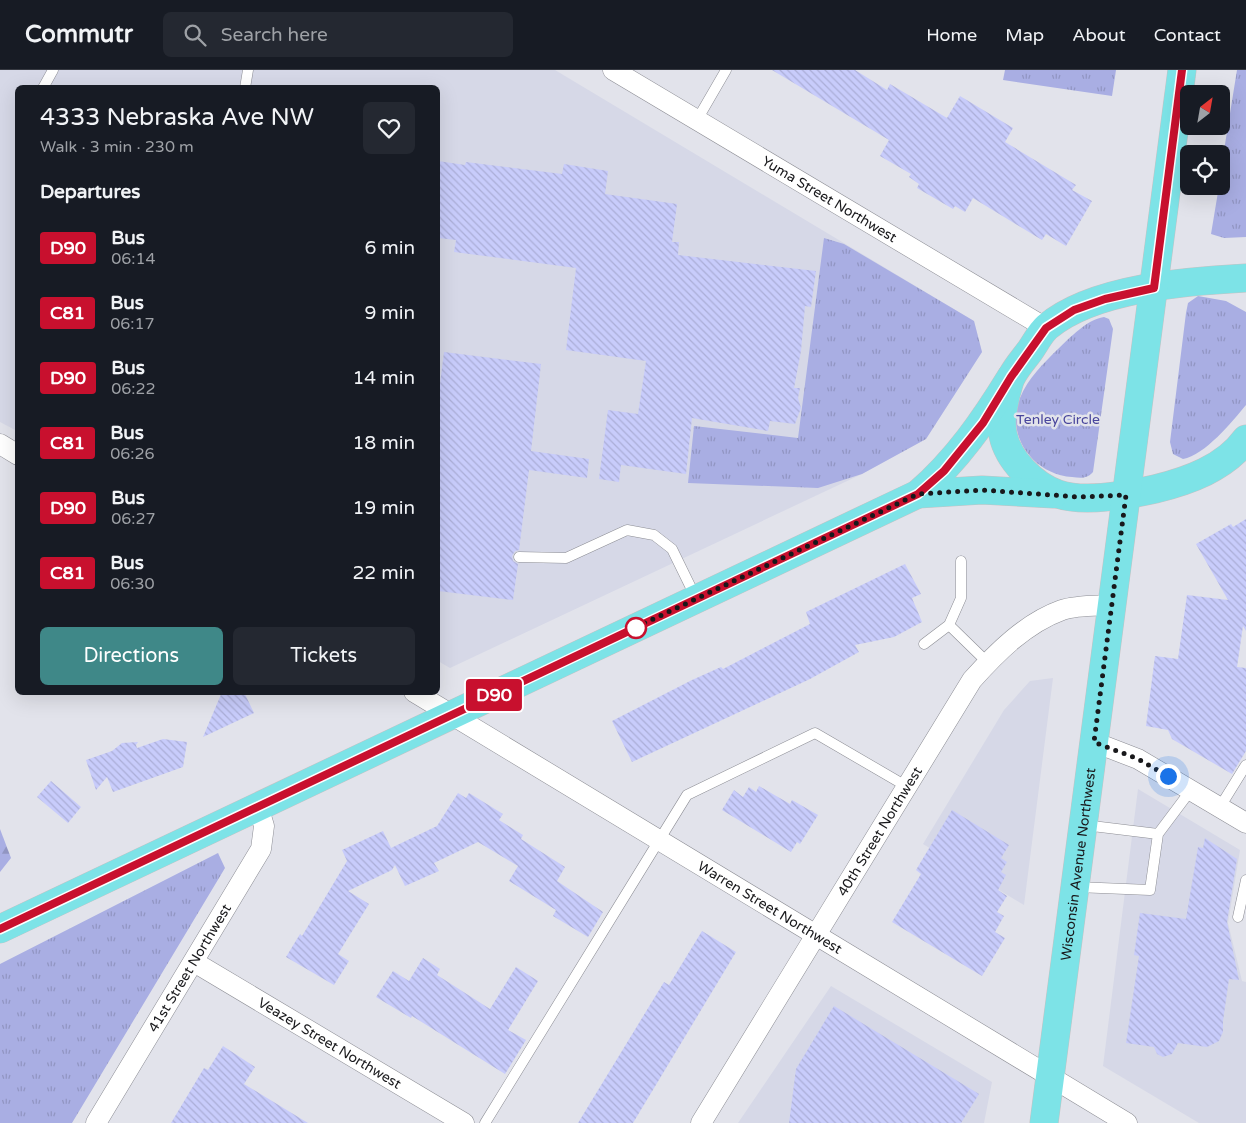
<!DOCTYPE html>
<meta charset="utf-8">
<style>
:root{--surface:#171b24;--page:#242831;--text:#f1f3f6;--muted:#9ea1a6;--line:#363941;--accent:#3f8888}
body{margin:0;font-family:"Varela Round",sans-serif;background:var(--page);color:var(--text);height:100vh;display:flex;flex-direction:column;font-size:19px;white-space:nowrap}
*{box-sizing:border-box;margin:0}
p{font-size:16px;color:var(--muted)}
.icon{flex:none;width:28px;height:28px;fill:none;stroke:currentColor;stroke-width:2;stroke-linecap:round;stroke-linejoin:round}
.map{position:relative;flex:1;overflow:hidden}
.panel{position:absolute;left:15px;top:15px;width:425px;height:610px;display:flex;flex-direction:column;background:var(--surface);border-radius:8px;box-shadow:0 5px 20px #0002}
.panel>*{flex:none}
.badge{padding:0 10px;border-radius:4px;font-size:18px;line-height:32px}
.needle{width:32px;rotate:31deg}
.tools{position:absolute;left:1180px;top:15px;display:grid;gap:10px}
.tools a{display:grid;place-items:center;width:50px;height:50px;border-radius:8px;background:var(--surface);box-shadow:0 5px 20px #0002;font-size:25px}
.you{position:absolute;width:25px;height:25px;margin:-12px;border:4px solid #fff;border-radius:50%;background:#1a73e8;box-shadow:0 0 0 8px #1a73e833}
.map>.badge{position:absolute;translate:-50% -50%;box-shadow:0 0 0 2px #fff}
h2{padding:0 25px;font-size:19px;line-height:45px}
.round{display:grid;place-items:center;flex:none;width:52px;height:52px;border-radius:8px;background:var(--page)}
.overview{display:flex;align-items:center;justify-content:space-between;height:85px;padding:0 25px}
h1{font-size:24px;font-weight:600;line-height:38px}
.cta{display:flex;gap:10px;margin-top:auto;padding:10px 25px}
.cta a{flex:1;height:58px;border-radius:8px;background:var(--accent);color:#fff;font-size:20px;font-weight:600;line-height:58px;text-align:center}
.cta a+a{background:var(--page);color:var(--text)}
ul{padding:0;list-style:none}
li{display:flex;align-items:center;gap:15px;height:65px;padding:0 25px}
li div{flex:1}
li b{display:block;font-size:19px}
li em{font-style:normal}
li .badge{min-width:55px;font-weight:700;text-align:center}
header{display:flex;align-items:center;gap:30px;box-sizing:border-box;height:70px;padding:0 25px;background:var(--surface);border-bottom:1px solid var(--line)}
header strong{font-size:24px}
nav{display:flex;gap:28px;margin-inline-start:auto;font-size:18px}
.search{width:350px;height:45px;background:var(--page);display:flex;align-items:center;gap:12px;box-sizing:border-box;padding:0 18px;border-radius:8px;color:var(--muted);font-size:19px}
.map>svg:first-child{display:block}
.built{fill:#d6d8e7}
.forest{fill:url(#forest-firs)}
.park{fill:url(#park-tufts)}
.building{fill:url(#building-back-hatch)}
.lines{fill:none;stroke-linecap:round;stroke-linejoin:round}
.lane-casing{stroke:#8c8d94;stroke-width:11}
.street-casing{stroke:#8c8d94;stroke-width:21}
.primary-casing{stroke:#c3c3c4;stroke-width:29}
.lane{stroke:#fff;stroke-width:10}
.street{stroke:#fff;stroke-width:20}
.primary{stroke:#7de3e7;stroke-width:28}
.line-casing{stroke:#fff;stroke-width:11}
.line{stroke:#c8102e;stroke-width:8}
.walk{stroke:#18181b;stroke-width:5;stroke-dasharray:0 9}
.stop-dot{fill:#fff;stroke:#c8102e;stroke-width:2.5}
.labels{text-anchor:middle;dominant-baseline:central;stroke-width:5;stroke-linejoin:round;paint-order:stroke}
.street-label{font-size:14px;fill:#18181b;stroke:#e2e3eb}
.park-label{font-size:14px;fill:#48459c;stroke:#e2e3eb}
</style>
<header>
<strong>Commutr</strong>
<div class="search"><svg class="icon" aria-label="search" viewBox="0 0 24 24"><circle cx="10" cy="10" r="6"/><path d="M15 15l6 6"/></svg>Search here</div>
<nav><a>Home</a><a>Map</a><a>About</a><a>Contact</a></nav>
</header>
<div class="map">
<svg width="1246" height="1053" viewBox="0 0 1246 1053">
<defs>
<pattern id="forest-firs" width="22" height="20" patternUnits="userSpaceOnUse" patternTransform="scale(1.25)"><rect width="22" height="20" fill="#a9aee3"/><path d="M5 1l3.5 6h-7zM16 11l3.5 6h-7z" fill="#9195c2"/></pattern>
<pattern id="park-tufts" width="24" height="20" patternUnits="userSpaceOnUse" patternTransform="scale(1.25)"><rect width="24" height="20" fill="#a9aee3"/><path d="M3 7l-1-3M5 7V3M7 7l1-3M15 17l-1-3M17 17v-4M19 17l1-3" fill="none" stroke="#9195c2"/></pattern>
<pattern id="building-back-hatch" width="6" height="6" patternUnits="userSpaceOnUse" patternTransform="scale(1.25)"><rect width="6" height="6" fill="#c8ccfb"/><path d="M-1 5l2 2M0 0l6 6M5-1l2 2" fill="none" stroke="#abaed7"/></pattern>
</defs>
<rect width="100%" height="100%" fill="#e2e3eb"/>
<path class="built" d="M0,0h555l419,251 8,31 -56,87 -64,35 -412,194 -12,-7v-573h-420l-1,343 -17,-9z
M1053,608l-29,227 -101,-61 81,-134 26,-29z
M1138,719l102,61 -12,73 14,58 4,1v141h-47l-96,-57z
M831,916l161,96 -8,41h-246z"/>
<path class="forest" d="M0,759l11,29 -11,14z"/>
<path class="park" d="M1005,0h111l-4,26 -109,-16z
M1237,0h9v167l-22,1 -13,-4 8,-48h2v-17z
M824,168l20,6 130,77 8,31 -56,87 -64,35 -44,14 -130,-5 6,-57 104,12z
M1198,226l28,5 20,11v93c-14,17 -41,50 -63,54l-10,-5 -3,-12 16,-129 2,-10z
M1104,247l5,2 4,10 -20,143c-6,7 -12,6 -21,5 -39,-3 -67,-41 -52,-79 8,-20 23,-34 38,-49 13,-12 28,-29 46,-32z
M218,783l7,15 -153,255h-72v-159z"/>
<path class="building" d="M772,0h83l32,20 3,-6 57,34 13,-22 53,32 -8,14 71,43 -4,5 20,11 -26,45 -20,-12 -4,6 -69,-42 -8,14 -10,-6 -2,3 -36,-21 2,-4 -10,-7 2,-3 -31,-18 9,-16z
M438,91l27,4 1,-3 96,12 2,-10 44,7 -3,23 72,10 -5,38h7l-1,13 138,16 -5,36 -6,-1 -4,45 -7,37h6l-2,10 3,10 -6,16 -25,-3 -2,10 -76,-13 -6,56 -65,-9 -2,17 -20,-3 9,-69 30,4 8,-53 -80,-11 10,-82 -122,-16 2,-12 -18,-2z
M444,282l97,12 -10,87 58,8 -2,19 -58,-8 -10,80 -4,1 -3,5 1,5 5,3 -5,36 -75,-9v-207h2z
M1246,449v112l-3,-5 -6,41 9,1v83l-14,23 -60,-35 -4,-9 -22,-4 9,-70 23,3 9,-64 41,5 -32,-56 35,-20 2,3z
M905,494l16,30 -9,4 10,24 -28,15 -39,8 4,7 -49,27 -178,83 -20,-41 80,-41 29,-13 2,2 87,-45 -4,-12z
M222,622h22l10,21 -51,24z
M163,669l24,3 -4,25 -70,25 -6,-15 -11,13 -10,-30 26,-9 10,-8 16,-1 -2,3 1,3z
M51,711l30,26 -13,16 -31,-26z
M759,716l31,18 2,-4 26,15 -18,29 -3,-2 -6,10 -69,-42 12,-20 9,7 6,-10 7,5z
M458,723l8,5 3,-5 34,21 -4,6 24,15 -2,4 44,28 -8,14 46,31 -15,25 -35,-21 3,-6 -47,-29 9,-15 -40,-24 -44,21 5,8 -34,15 -10,-21 -3,5 -44,21 21,13 -31,50 11,7 -15,24 -48,-28 14,-23 2,2 45,-75 -5,-11 41,-19 8,17 46,-22z
M952,740l57,35 -8,13 6,4 -6,10 5,3 -8,15 9,6 -10,16 7,4 -9,16 10,6 -23,38 -90,-54 29,-48 -5,-4z
M1205,768l32,21 -10,63 12,58 -10,-1 -6,42v11l-4,9 -12,6 -29,-4 -6,11 -9,3 -6,-3 -3,-7 -28,-4 13,-87 -5,-1 6,-42 46,6 12,-72 5,1z
M702,861l34,21 -103,171h-55l86,-141 5,3z
M423,888l17,11 -3,6 53,34 26,-42 22,14 -30,49 18,10 -21,34 -93,-58 -1,2 -35,-21 17,-26 16,10z
M834,936l145,88 -18,29h-172l7,-54z
M223,976l32,21 -11,17 64,39h-137l33,-55 4,2z"/>
<g class="lines">
<g class="lane-casing">
<path id="lane" d="M43,18l10,-18
M245,18l3,-18
M697,50l29,-50
M519,487l47,1 61,-28 27,5 18,14 24,49
M949,555l39,38
M924,574l25,-19 12,-27v-37
M1220,737l26,-42
M1158,764l33,-44
M1076,817l74,3 8,-56 -74,-9
M1238,847l8,-37
M485,1053l202,-328 128,-62 91,53"/>
</g>
<g class="street-casing">
<g id="street">
<path id="s1" d="M613,0l433,258"/>
<path d="M0,374l18,11"/>
<path id="s2" d="M414,622l713,431"/>
<path d="M1094,672l44,17 108,64"/>
<path id="s3" d="M194,892l270,161"/>
<path id="s4" d="M96,1053l165,-274 3,-23 -6,-20"/>
<path id="s5" d="M701,1053l271,-443c25,-28 54,-57 90,-70 15,-5 35,-4 50,-5"/>
</g>
</g>
<g class="primary-casing">
<g id="primary">
<path d="M1246,208c-58,3 -153,10 -199,49 -7,6 -12,17 -18,25 -6,8 -13,16 -17,24 -3,5 -4,12 -6,18 -3,14 -6,27 -3,41 5,25 31,51 55,59 26,9 70,1 97,-5 33,-8 70,-21 91,-50"/>
<path d="M918,424l64,-4 72,4"/>
<path d="M0,859l918,-435c39,-34 66,-73 93,-117"/>
<path id="s6" d="M1044,1053l138,-1053"/>
</g>
</g>
<use href="#lane" class="lane"/>
<use href="#street" class="street"/>
<use href="#primary" class="primary"/>
</g>
<g class="lines">
<g class="line-casing">
<path id="line" d="M0,859l918,-435 26,-23 39,-48 28,-46 35,-49 28,-18 31,-11 49,-11 28,-218"/>
</g>
<use href="#line" class="line"/>
<path class="walk" d="M636,558l-8,3 290,-137 64,-4 97,7 47,-2 -32,247 44,17 30,17"/>
</g>
<circle class="stop-dot" cx="636" cy="558" r="10"/>
<g class="labels">
<g class="street-label">
<text stroke="none"><textPath href="#s1" startOffset="252">Yuma Street Northwest</textPath></text>
<text stroke="none"><textPath href="#s5" startOffset="342">40th Street Northwest</textPath></text>
<text stroke="none"><textPath href="#s6" startOffset="261">Wisconsin Avenue Northwest</textPath></text>
<text stroke="none"><textPath href="#s2" startOffset="416">Warren Street Northwest</textPath></text>
<text stroke="none"><textPath href="#s4" startOffset="181">41st Street Northwest</textPath></text>
<text stroke="none"><textPath href="#s3" startOffset="158">Veazey Street Northwest</textPath></text>
</g>
<g class="park-label">
<text x="1058" y="349">Tenley Circle</text>
</g>
</g>
</svg>
<div class="tools">
<a><svg class="needle" viewBox="-14 -14 28 28"><path d="M0-13l5 13h-10z" fill="#e53935"/><path d="M0 13l5-13h-10z" fill="#9ea1a6"/></svg></a>
<a><svg class="icon" aria-label="locate" viewBox="0 0 24 24"><circle cx="12" cy="12" r="6"/><path d="M12 2v4M12 18v4M2 12h4M18 12h4"/></svg></a>
</div>
<div class="you" style="left:1168px;top:706px"></div>
<b class="badge" style="left:494px;top:625px;background:#c8102e;color:#fff">D90</b>
<section class="panel">
<div class="overview"><div><h1>4333 Nebraska Ave NW</h1><p>Walk · 3 min · 230 m</p></div><a class="round"><svg class="icon" aria-label="heart" viewBox="0 0 24 24"><path d="M12 20l-8-8c-3-5 5-10 8-4 3-6 11-1 8 4z"/></svg></a></div>
<h2>Departures</h2>
<ul>
<li><span class="badge" style="background:#c8102e;color:#fff">D90</span><div><b>Bus</b><p>06:14</p></div><em>6 min</em></li>
<li><span class="badge" style="background:#c8102e;color:#fff">C81</span><div><b>Bus</b><p>06:17</p></div><em>9 min</em></li>
<li><span class="badge" style="background:#c8102e;color:#fff">D90</span><div><b>Bus</b><p>06:22</p></div><em>14 min</em></li>
<li><span class="badge" style="background:#c8102e;color:#fff">C81</span><div><b>Bus</b><p>06:26</p></div><em>18 min</em></li>
<li><span class="badge" style="background:#c8102e;color:#fff">D90</span><div><b>Bus</b><p>06:27</p></div><em>19 min</em></li>
<li><span class="badge" style="background:#c8102e;color:#fff">C81</span><div><b>Bus</b><p>06:30</p></div><em>22 min</em></li>
</ul>
<div class="cta"><a>Directions</a><a>Tickets</a></div>
</section>
</div>
